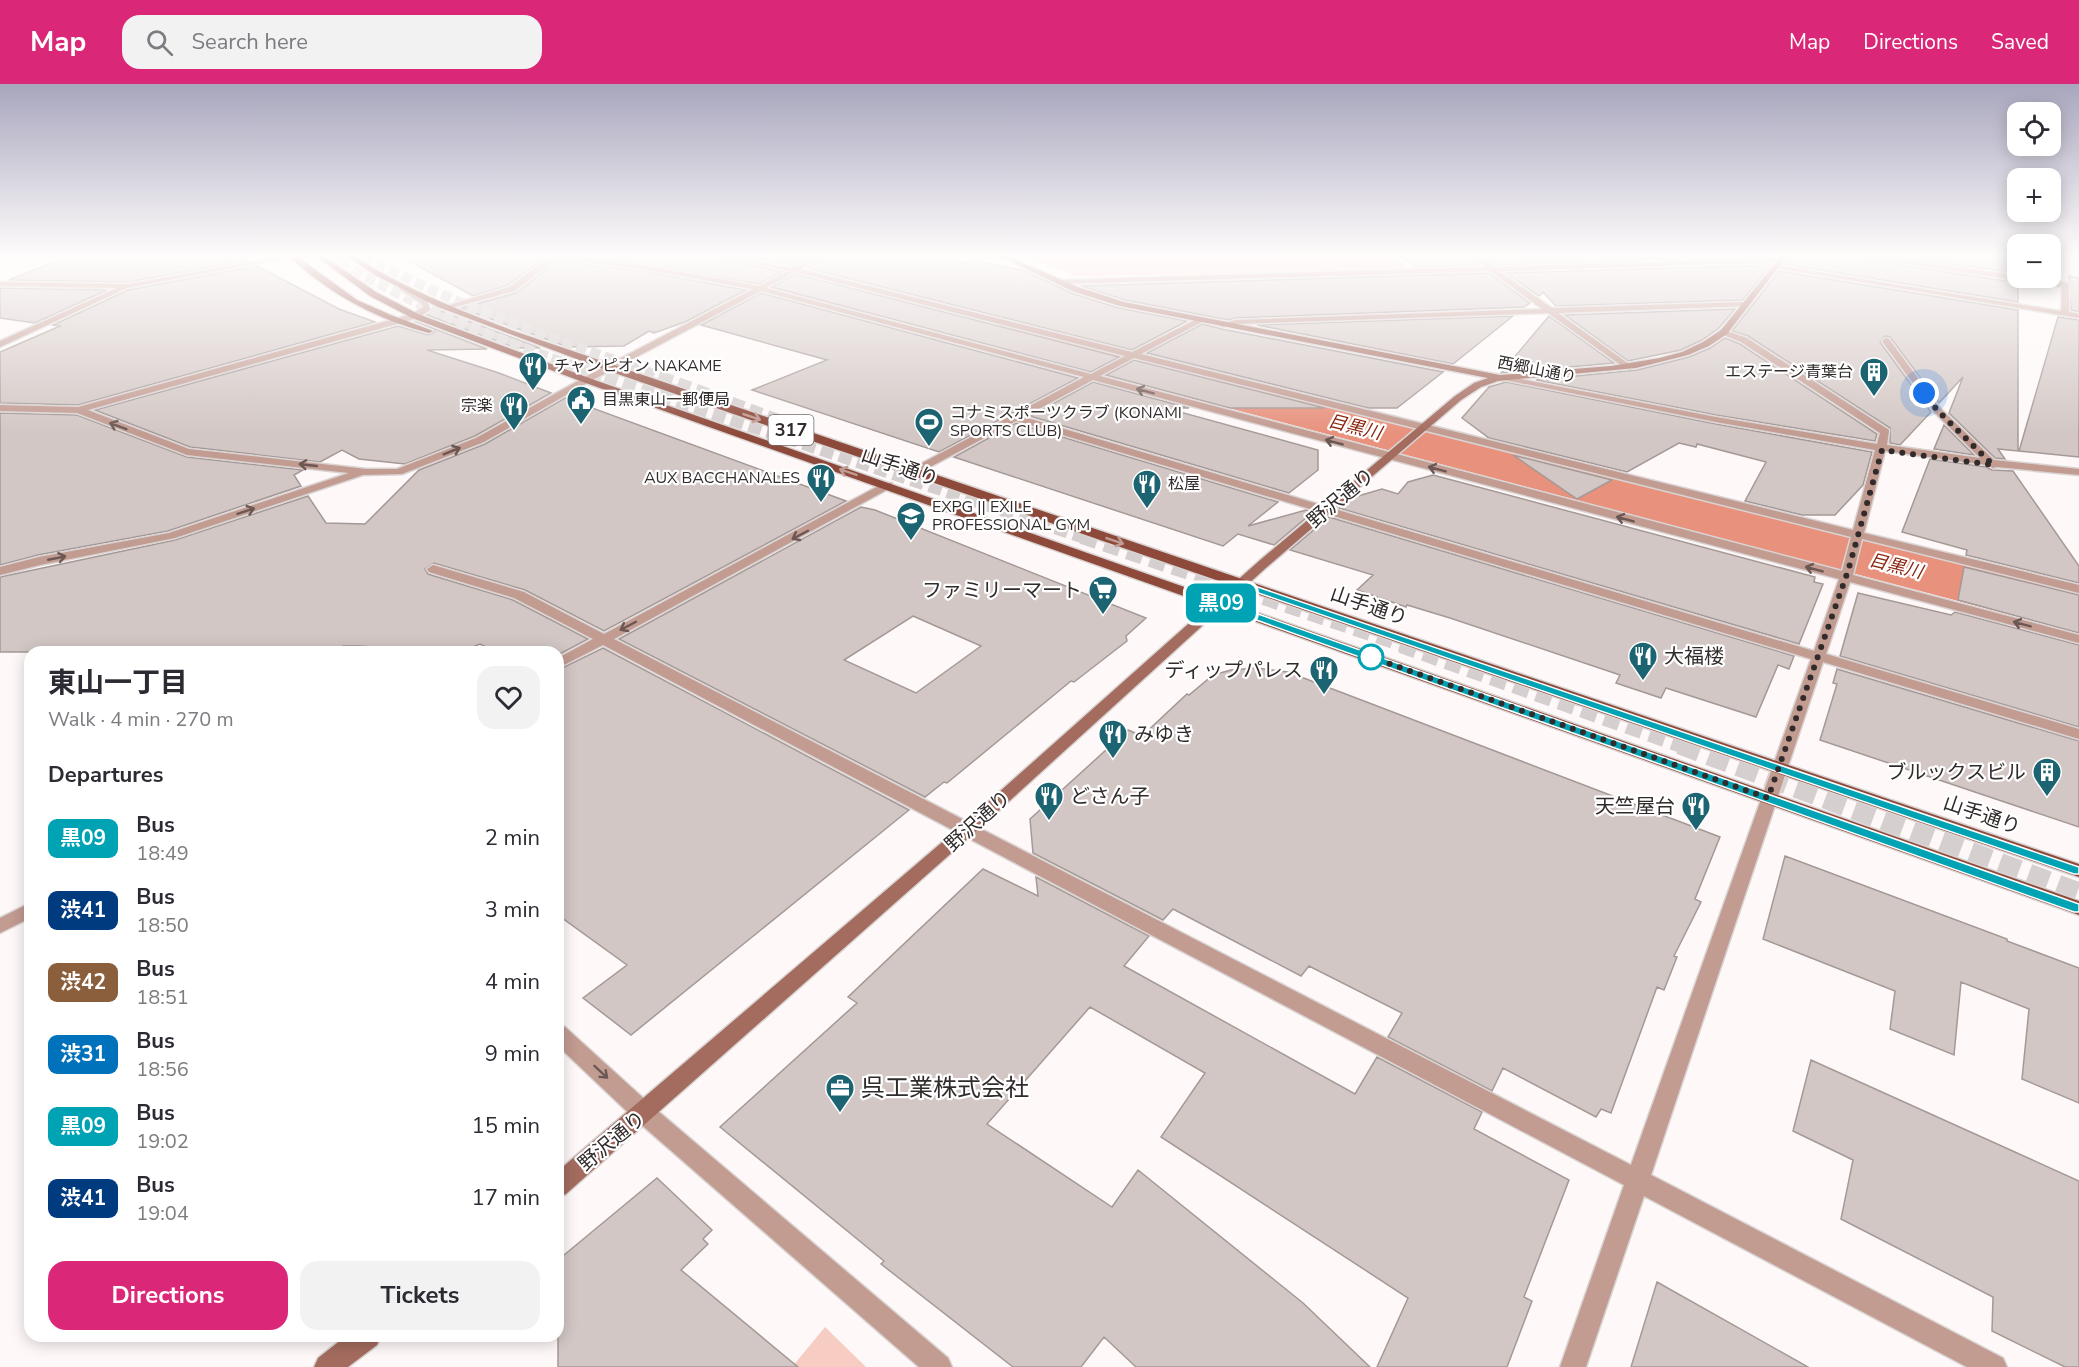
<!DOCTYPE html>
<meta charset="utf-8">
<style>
:root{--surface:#fff;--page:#f2f2f3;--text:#2b2b33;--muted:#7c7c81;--accent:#db2777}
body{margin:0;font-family:"Nunito Sans","Noto Sans JP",sans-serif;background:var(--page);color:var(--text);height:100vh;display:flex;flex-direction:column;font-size:22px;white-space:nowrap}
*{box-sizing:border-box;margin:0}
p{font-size:20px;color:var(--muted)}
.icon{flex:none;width:33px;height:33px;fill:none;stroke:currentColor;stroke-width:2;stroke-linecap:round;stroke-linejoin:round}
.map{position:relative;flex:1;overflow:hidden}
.panel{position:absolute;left:24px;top:562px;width:540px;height:696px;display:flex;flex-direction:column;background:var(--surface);border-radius:18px;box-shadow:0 3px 15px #0003}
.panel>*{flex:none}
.badge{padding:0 12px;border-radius:9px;font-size:21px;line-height:39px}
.controls{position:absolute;left:2007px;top:18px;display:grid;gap:12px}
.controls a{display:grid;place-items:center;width:54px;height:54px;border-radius:12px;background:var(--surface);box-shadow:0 3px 15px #0003;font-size:30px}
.you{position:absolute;width:30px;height:30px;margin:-15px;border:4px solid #fff;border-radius:50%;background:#1a73e8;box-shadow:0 0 0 9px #1a73e833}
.map>.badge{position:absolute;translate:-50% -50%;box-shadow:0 0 0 3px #fff}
h2{padding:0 24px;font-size:22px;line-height:54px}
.round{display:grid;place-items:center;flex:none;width:63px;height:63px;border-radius:18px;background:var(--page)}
.overview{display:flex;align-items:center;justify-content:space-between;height:102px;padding:0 24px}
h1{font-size:28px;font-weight:700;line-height:45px}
.action{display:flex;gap:12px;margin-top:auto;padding:12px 24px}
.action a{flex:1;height:69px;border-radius:18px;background:var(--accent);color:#fff;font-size:24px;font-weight:700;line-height:69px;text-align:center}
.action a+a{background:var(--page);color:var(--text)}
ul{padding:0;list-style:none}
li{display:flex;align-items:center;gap:18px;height:72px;padding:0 24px}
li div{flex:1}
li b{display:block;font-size:22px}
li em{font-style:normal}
li .badge{min-width:66px;font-weight:700;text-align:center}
header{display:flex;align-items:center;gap:36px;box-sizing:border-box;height:84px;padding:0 30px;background:var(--accent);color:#fff}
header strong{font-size:28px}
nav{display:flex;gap:33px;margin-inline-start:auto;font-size:21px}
.search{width:420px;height:54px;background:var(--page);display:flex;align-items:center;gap:15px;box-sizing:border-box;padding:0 21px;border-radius:18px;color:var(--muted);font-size:22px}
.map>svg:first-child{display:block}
.green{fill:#f6ccc3}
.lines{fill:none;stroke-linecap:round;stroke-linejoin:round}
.river{fill:#e8917d;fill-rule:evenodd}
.building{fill:#d2c7c4;stroke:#a49997;stroke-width:1.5;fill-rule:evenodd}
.highway-tunnel-far3{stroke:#d5d0cf;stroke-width:10;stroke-dasharray:10 4.5;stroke-linecap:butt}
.highway-tunnel-far2{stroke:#d5d0cf;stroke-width:13;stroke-dasharray:13 6;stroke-linecap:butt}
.highway-tunnel-far1{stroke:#d5d0cf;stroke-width:16;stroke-dasharray:16 8;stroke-linecap:butt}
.highway-tunnel{stroke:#d5d0cf;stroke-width:21;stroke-dasharray:21 10;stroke-linecap:butt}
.street-casing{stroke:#d9d4d3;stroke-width:3}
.secondary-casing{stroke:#d9d4d3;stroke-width:3}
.primary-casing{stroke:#d9d4d3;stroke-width:3}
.street{fill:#c29b91;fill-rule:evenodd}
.secondary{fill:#a46c5f;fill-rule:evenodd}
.primary{fill:#8d4a3b;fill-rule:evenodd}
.oneway{stroke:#6b5854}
.oneway2{stroke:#c09b93}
.line{fill:#00a3b4;stroke:#fff;stroke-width:1.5}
.walk{stroke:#312c2b;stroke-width:6;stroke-dasharray:0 10.8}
.stop-dot{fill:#fff;stroke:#00a3b4;stroke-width:3}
.labels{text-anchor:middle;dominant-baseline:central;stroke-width:4.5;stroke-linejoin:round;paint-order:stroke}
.far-poi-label{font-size:16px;fill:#312c2b;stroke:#fff;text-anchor:start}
.far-street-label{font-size:16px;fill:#312c2b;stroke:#fff}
.far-water-label{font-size:18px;font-style:italic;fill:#89230d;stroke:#fff}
.shield{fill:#fff;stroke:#6f6b6b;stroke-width:1.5}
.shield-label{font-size:18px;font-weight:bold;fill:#312c2b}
.street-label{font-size:20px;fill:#312c2b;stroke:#fff}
.poi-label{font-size:20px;fill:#312c2b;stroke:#fff;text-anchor:end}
.near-poi-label{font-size:24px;fill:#312c2b;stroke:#fff;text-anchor:start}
</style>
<header>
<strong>Map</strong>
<div class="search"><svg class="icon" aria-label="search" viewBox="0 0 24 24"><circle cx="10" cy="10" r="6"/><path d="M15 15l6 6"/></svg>Search here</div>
<nav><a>Map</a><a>Directions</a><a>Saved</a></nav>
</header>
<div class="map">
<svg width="2079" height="1283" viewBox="0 0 2079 1283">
<rect width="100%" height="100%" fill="#fef9f8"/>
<path class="green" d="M1019,171h373l13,9 -2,3 -8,3 -318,6z
M825,1243l41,40h-74z"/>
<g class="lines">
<path class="river" d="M611,171h92l31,4 167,39 6,8 -6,8 -14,4 -153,-37 -105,-15 -13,-3z
M1005,239l1074,270v40l-1089,-288 -6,-9 6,-9z"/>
</g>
<path class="building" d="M71,171h166l10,5 -118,22 -120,-2z
M398,171h87l53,1 5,3 -35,26 -35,11z
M618,171h98l1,2 65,15 -23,12 -148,-25h7z
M737,171h80l-25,10z
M828,171h98l37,8 9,-3 54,11 45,22 48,15 68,13 -55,29 -325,-82z
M1400,171h68l11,10 -63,2z
M1480,171h299l-284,10z
M1790,171h65l5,4 158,24v19l-234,-38z
M1885,171h133v18z
M557,177l85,10 104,19 -61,32 -31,11 -5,-2 -25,15 -56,1 -107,-39 55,-15z
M1771,181l-28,35 -187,6 -13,-14 -4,4 -33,-23z
M257,182l82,43 36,13 -297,83 -78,-2v-51l60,-26 -7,-1 75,-35z
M1779,187l239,39v141l-20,-2 7,10 -10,-1 -46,-45 14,-36 -24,26 -49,-66 -5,-1 -5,6 51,70 -31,33 -10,-2v-15l-142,-92 -16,-5z
M1489,189l41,30 -6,4 -289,11 -7,2 -103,-20 -44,-14z
M796,190l323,83 -28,15 -319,-85z
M2069,192l10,2v34l-8,-2z
M0,204l107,2 -72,33 -35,-5z
M761,209l317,85 -139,74 -187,-62 75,-30 -126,-35z
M1735,225l-16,19 -17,12 -21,10 -53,11 -63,-46z
M441,227l99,37h-24l-89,-33z
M1513,232l-60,48 -196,-39z
M1549,232l65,47 -113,10z
M2058,233l21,3v137l-60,-6z
M414,237l73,28 -60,1 72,23 52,20 -76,43 -70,28 -46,-5 -17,-9 -22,12 -130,-15 -95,-37 303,-84 30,9 7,-3 -1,-3z
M1202,240l20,5 221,43 -46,36h-29l-221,-55z
M1725,254l15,6 137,90 -2,7 -159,-26 -180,-35 101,-10 52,-13 21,-9z
M1134,276l191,48h-95l-124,-33z
M1093,298l96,26h-9v4l138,38v20l-29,23 -259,-77z
M1506,298l210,42 156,28 -9,33 -28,30h-33l-57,-14 21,-39 -69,-18 -1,3 -17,-4 -52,29 -138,-34 -27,-20 27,-31z
M565,314l281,103 -242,130 -79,-41 -91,-27 -9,6 3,5 85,26 75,39 -30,16v-3h-62l-16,-8 -20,8h-32l-68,-6h-17l-6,6h-337v-75l175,-37 133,-44 18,27 39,1 54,-54 66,-26z
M0,329l77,2 110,42 116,13 -9,5 7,11 -133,45 -130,24 -38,10z
M1016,339l262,79 -30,24 58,-16 7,2 -39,33 -36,-11 -15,12 -269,-89z
M1944,341l30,30 -40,-6z
M1513,371l99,25 -35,19z
M1930,375l56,8 6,3 21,1 66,95v17l-113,-28 1,-5 -65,-18z
M1433,391l382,102 -1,5 9,2 -24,60 -460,-136 12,-10 31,-9 16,5 10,-12z
M861,423l14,3 271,108 -20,18 1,5 -53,41 -3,-1 -124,102 -3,-1 -19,15 -306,-158zM913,532l68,30 -65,47 -72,-33z
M1329,433l465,139 -5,13 -11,-4 -22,52 -90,-29 -5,10 -45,-15 4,-8 -170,-57 -43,-13 -1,2 -49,-17 16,-15 -83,-25z
M1964,483l115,28v38l-121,-33z
M1858,509l93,22 4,-3 124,33v82l-239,-71z
M603,564l306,162 -278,225 -48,-37 44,-33 -69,-50v-245z
M1257,584l31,4 432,165 -25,62 6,3 -27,54 3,1 -13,33 -7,-3 -46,126 -10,-4 -5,8 -93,-49 -11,23 -104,-54 14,-24 -93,-47 -8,10 -128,-67 -10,11 -130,-67 -3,-34 98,-89 14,6 45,-42 2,1 24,-20 18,-5z
M1837,585l242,72v86l-259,-87 17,-56 -4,-1z
M1785,772l222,83v2l72,27v135l-57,-24 7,-70 -68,-27 -7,73 -64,-26 5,-38 -132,-52z
M983,785l55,27 -2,-19 113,59 -25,30 231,128 22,-37 105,55 -8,17 95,51 -45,117 8,4 -25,66h-130l31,-69 -247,-161 44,-64 -115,-66 -103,117 125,83 26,-37 165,133 67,64h-234l-32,-30 -23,30h-68l-132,-103 3,-3 -164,-134 137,-124 -9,-6z
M1811,976l268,121v186h-14l-73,-36 1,-34 -152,-78 12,-59 -60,-29z
M657,1094l55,52 -9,9 5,5 -27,26 117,97h-240v-107z
M1657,1198l151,85h-177z"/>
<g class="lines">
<path class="highway-tunnel-far3" d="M328,171c87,53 185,91 281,123
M364,171c94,54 199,86 301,123"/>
<path class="highway-tunnel-far2" d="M605,293l481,161
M660,293l147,54"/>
<path class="highway-tunnel-far1" d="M1082,452l330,111
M1401,561l283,101"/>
<path class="highway-tunnel" d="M1680,660l399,149"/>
<g class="street-casing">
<path id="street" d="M289,171l7,1 -169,32 -127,59v-6l117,-53 -117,-2v-4l129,2z
M347,171h15l-12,3z
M540,171h19l83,10 117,21 29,-15 -70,-16c25,0 49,12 74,12 12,0 21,-12 34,-12l-25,14 331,83 67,-34h3v4l-61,32 712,176 22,-80 -159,-28 -221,-44 5,-3 216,42 161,27 3,-11 -139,-91 -20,-8 -1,-2 4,-2 23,8 142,92 -2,15 93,13 -46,-46 -52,-71 4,-3 3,1 51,69 54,52 85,9v6l-82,-8 -4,1 -6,-3 -102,-14 -21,82 215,52v8l-217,-54 -9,36 226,60v8l-229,-61 -24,72 253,75v10l-256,-77 -172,513 352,183 4,9h-40l-323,-171 -58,171h-26l64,-182 -1021,-540 -45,23v-10l35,-19 -79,-41 -85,-26 -2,-3 6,-4 91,27 80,42 280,-151h8v4l-278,152 1017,526 180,-506 -795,-238 -99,53h-8v-4l175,-93 -323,-86 -172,91 -105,60 -82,32 -39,1 -188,63 -135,27 -40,10v-8l39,-10 130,-24 180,-60 -162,-18 -110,-42 -77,-2v-6l78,2 334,-93 11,-7 -2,-4 -22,-14 -1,-2 4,-2 25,15 3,10 -12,8 -330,92 101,39 177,20h31l79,-31 107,-60 170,-89 -111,-20 -86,-10 -41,32 -68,18 -4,-2 66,-20 39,-29zM796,188l329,84 -34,18 -325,-86zM1134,274l717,179 -9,34 -742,-195zM1093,296l746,199 -25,72 -790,-234z
M1470,171h7l17,12 287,-9 4,2 -4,2 -282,9 53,37 194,-6 4,2 -4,2 -188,7 71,51 1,2 -4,3 -78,-56 -313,11 -12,3 -4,-2 16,-5 307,-11 -52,-38 -431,13 -4,-2 4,-2 426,-13z
M1857,171h15l197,28v29l10,2v4l-308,-51 4,-2 286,46 1,-24 -202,-30z
M30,819v15l-30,15v-15z
M558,941l7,2 87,79 296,252 4,9h-33l-283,-247 -78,-74z"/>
</g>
<g class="secondary-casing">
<path id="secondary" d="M997,171h8l73,32 46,15 376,73 111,-9 49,-8 22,-6 21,-10 18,-12 61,-75h6l-61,79 -18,12 -21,9 -52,13 -138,13 -17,6 -20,13 -194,167 -294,267 -407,360 -8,3v-26l403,-345 298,-265 196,-165 19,-13 14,-5 -368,-72 -48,-15z
M346,1252h35l-4,9 -29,22h-34l4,-9z"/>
</g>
<g class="primary-casing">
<path id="primary" d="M288,171h7l62,45 34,15 42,16 -4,2c-43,-11 -82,-30 -117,-57 -8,-7 -18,-14 -24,-21z
M315,171h7l54,37 42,22 171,64 1490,523v14l-1496,-533 -171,-64 -42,-22z
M345,171c13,0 25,12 37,18 41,23 85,40 129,57l1568,534v13l-1473,-507 -168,-63 -63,-32z"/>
</g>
<use href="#street" class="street"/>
<use href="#secondary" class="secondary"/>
<use href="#primary" class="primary"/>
</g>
<defs><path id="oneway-shaft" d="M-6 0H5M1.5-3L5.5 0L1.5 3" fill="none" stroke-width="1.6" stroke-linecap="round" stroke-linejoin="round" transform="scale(1.5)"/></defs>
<g class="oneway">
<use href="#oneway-shaft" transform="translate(1145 307) rotate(-165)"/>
<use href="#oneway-shaft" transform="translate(118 342) rotate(-159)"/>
<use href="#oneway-shaft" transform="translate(1334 358) rotate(-165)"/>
<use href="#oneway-shaft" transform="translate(452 367) rotate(-22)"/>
<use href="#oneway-shaft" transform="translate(308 381) rotate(-174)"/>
<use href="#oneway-shaft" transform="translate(1437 385) rotate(-165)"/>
<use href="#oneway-shaft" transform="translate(246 427) rotate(-18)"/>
<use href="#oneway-shaft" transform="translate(1625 435) rotate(-165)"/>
<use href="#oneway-shaft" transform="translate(800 451) rotate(152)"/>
<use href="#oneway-shaft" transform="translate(57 474) rotate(-11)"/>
<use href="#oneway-shaft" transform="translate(1814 485) rotate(-165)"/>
<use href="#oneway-shaft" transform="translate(2022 540) rotate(-165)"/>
<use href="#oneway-shaft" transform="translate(628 542) rotate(152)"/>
<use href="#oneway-shaft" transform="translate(601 988) rotate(43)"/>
</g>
<g class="oneway2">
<use href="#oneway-shaft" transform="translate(752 333) rotate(19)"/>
<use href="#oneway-shaft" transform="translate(848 388) rotate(-161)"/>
<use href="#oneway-shaft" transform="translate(1115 457) rotate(19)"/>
</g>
<linearGradient id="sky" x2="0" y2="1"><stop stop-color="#a8a6bd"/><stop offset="0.49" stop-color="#fffcfc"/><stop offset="1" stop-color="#fffcfc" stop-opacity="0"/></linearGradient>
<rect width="2079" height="350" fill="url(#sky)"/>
<path class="line" d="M1239,499h7l833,284v7h-5l-830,-286 -17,15 852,301v8h-5l-857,-306v-4z"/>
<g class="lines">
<path class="walk" d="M1371,573l-6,-2 403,143 80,-227 34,-121 111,15 -56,-55 -13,-17"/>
</g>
<defs>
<g id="restaurant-pin" transform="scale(1.5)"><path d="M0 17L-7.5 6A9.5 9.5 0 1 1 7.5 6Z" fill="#1c6472" stroke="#fff"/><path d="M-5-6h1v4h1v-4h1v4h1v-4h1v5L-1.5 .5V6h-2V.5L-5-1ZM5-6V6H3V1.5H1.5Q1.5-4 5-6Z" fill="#fff"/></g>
<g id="building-pin" transform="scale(1.5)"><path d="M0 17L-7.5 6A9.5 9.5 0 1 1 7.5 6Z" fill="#1c6472" stroke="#fff"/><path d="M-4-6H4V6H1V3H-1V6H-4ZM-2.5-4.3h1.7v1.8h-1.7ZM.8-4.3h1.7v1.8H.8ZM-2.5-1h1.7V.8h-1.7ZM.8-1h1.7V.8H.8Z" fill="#fff"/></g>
<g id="civic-pin" transform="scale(1.5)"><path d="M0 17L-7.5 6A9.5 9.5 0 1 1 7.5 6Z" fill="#1c6472" stroke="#fff"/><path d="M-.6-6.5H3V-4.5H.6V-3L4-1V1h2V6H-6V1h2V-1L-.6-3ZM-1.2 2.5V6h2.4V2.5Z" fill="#fff"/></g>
<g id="stadium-pin" transform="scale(1.5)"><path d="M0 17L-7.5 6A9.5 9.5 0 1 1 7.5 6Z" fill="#1c6472" stroke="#fff"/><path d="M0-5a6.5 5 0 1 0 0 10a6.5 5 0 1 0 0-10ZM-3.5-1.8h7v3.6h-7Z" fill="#fff"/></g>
<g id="school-pin" transform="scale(1.5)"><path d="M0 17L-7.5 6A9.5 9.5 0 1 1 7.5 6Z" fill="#1c6472" stroke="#fff"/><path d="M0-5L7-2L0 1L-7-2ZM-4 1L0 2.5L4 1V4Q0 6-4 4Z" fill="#fff"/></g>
<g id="supermarket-pin" transform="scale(1.5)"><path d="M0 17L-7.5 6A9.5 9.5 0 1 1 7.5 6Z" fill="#1c6472" stroke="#fff"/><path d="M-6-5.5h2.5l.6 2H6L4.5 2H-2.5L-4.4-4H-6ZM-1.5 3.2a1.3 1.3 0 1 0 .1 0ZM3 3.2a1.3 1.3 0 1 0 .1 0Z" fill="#fff"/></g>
<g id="office-pin" transform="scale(1.5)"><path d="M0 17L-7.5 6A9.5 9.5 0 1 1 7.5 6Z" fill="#1c6472" stroke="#fff"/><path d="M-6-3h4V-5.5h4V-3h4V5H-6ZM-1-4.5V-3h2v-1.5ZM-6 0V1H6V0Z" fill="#fff"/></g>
</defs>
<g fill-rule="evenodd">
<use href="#restaurant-pin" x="533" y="282"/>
<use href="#building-pin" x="1874" y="288"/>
<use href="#civic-pin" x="581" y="316"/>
<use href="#restaurant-pin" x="514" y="322"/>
<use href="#stadium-pin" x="929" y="338"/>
<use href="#restaurant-pin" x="821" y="394"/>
<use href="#restaurant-pin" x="1147" y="400"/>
<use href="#school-pin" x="911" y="432"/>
<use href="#supermarket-pin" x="1103" y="506"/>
<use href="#restaurant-pin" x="1643" y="572"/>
<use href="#restaurant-pin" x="1324" y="586"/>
<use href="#restaurant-pin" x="1113" y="650"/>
<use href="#building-pin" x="2047" y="688"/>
<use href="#restaurant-pin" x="1049" y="712"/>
<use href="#restaurant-pin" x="1696" y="722"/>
<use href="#office-pin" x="840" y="1004"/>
</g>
<circle class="stop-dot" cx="1371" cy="573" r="12"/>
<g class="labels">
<g class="far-poi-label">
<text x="554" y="282">チャンピオン NAKAME</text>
<text x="1853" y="288" text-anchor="end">エステージ青葉台</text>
<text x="602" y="316">目黒東山一郵便局</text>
<text x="493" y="322" text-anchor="end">宗楽</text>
<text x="950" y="329">コナミスポーツクラブ (KONAMI<tspan x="950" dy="18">SPORTS CLUB)</tspan></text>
<text x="800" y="394" text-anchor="end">AUX BACCHANALES</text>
<text x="1168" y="400">松屋</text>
<text x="932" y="423">EXPG || EXILE<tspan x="932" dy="18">PROFESSIONAL GYM</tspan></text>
</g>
<g class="far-street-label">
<text transform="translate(1537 286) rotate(11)">西郷山通り</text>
</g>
<g class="far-water-label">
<text transform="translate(1355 343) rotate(14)">目黒川</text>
<text transform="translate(1896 482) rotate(14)">目黒川</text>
</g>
<rect class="shield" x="768.5" y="331" width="45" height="30" rx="4.5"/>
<g class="shield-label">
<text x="791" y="346">317</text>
</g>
<g class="street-label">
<text transform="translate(900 383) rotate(19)">山手通り</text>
<text transform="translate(1341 414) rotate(-40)">野沢通り</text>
<text transform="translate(1369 522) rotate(19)">山手通り</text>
<text transform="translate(1982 731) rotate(19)">山手通り</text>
<text transform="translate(978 737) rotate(-42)">野沢通り</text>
<text transform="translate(612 1057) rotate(-40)">野沢通り</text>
</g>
<g class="poi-label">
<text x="1082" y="506">ファミリーマート</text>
<text x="1664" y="572" text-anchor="start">大福楼</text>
<text x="1303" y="586">ディップパレス</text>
<text x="1134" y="650" text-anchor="start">みゆき</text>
<text x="2026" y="688">ブルックスビル</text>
<text x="1070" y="712" text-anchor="start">どさん子</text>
<text x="1675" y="722">天竺屋台</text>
</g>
<g class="near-poi-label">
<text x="861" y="1004">呉工業株式会社</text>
</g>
</g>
</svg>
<div class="controls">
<a><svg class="icon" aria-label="locate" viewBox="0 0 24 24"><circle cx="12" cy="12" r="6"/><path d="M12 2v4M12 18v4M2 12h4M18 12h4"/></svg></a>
<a>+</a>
<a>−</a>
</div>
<div class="you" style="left:1924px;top:309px"></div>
<b class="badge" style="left:1221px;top:519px;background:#00a3b4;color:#fff">黒09</b>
<section class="panel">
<div class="overview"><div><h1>東山一丁目</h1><p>Walk · 4 min · 270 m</p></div><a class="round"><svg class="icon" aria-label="heart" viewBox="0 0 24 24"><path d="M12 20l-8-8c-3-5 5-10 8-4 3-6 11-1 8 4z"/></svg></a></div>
<h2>Departures</h2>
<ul>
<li><span class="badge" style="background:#00a3b4;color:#fff">黒09</span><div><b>Bus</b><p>18:49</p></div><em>2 min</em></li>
<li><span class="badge" style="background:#003b80;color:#fff">渋41</span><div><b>Bus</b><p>18:50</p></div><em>3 min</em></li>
<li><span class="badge" style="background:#8b5e3c;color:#fff">渋42</span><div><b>Bus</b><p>18:51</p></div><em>4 min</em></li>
<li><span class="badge" style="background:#0072bc;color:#fff">渋31</span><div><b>Bus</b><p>18:56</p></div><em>9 min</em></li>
<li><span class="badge" style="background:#00a3b4;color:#fff">黒09</span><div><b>Bus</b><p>19:02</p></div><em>15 min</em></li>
<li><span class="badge" style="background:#003b80;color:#fff">渋41</span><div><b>Bus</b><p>19:04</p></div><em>17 min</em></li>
</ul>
<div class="action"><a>Directions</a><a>Tickets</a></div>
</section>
</div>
